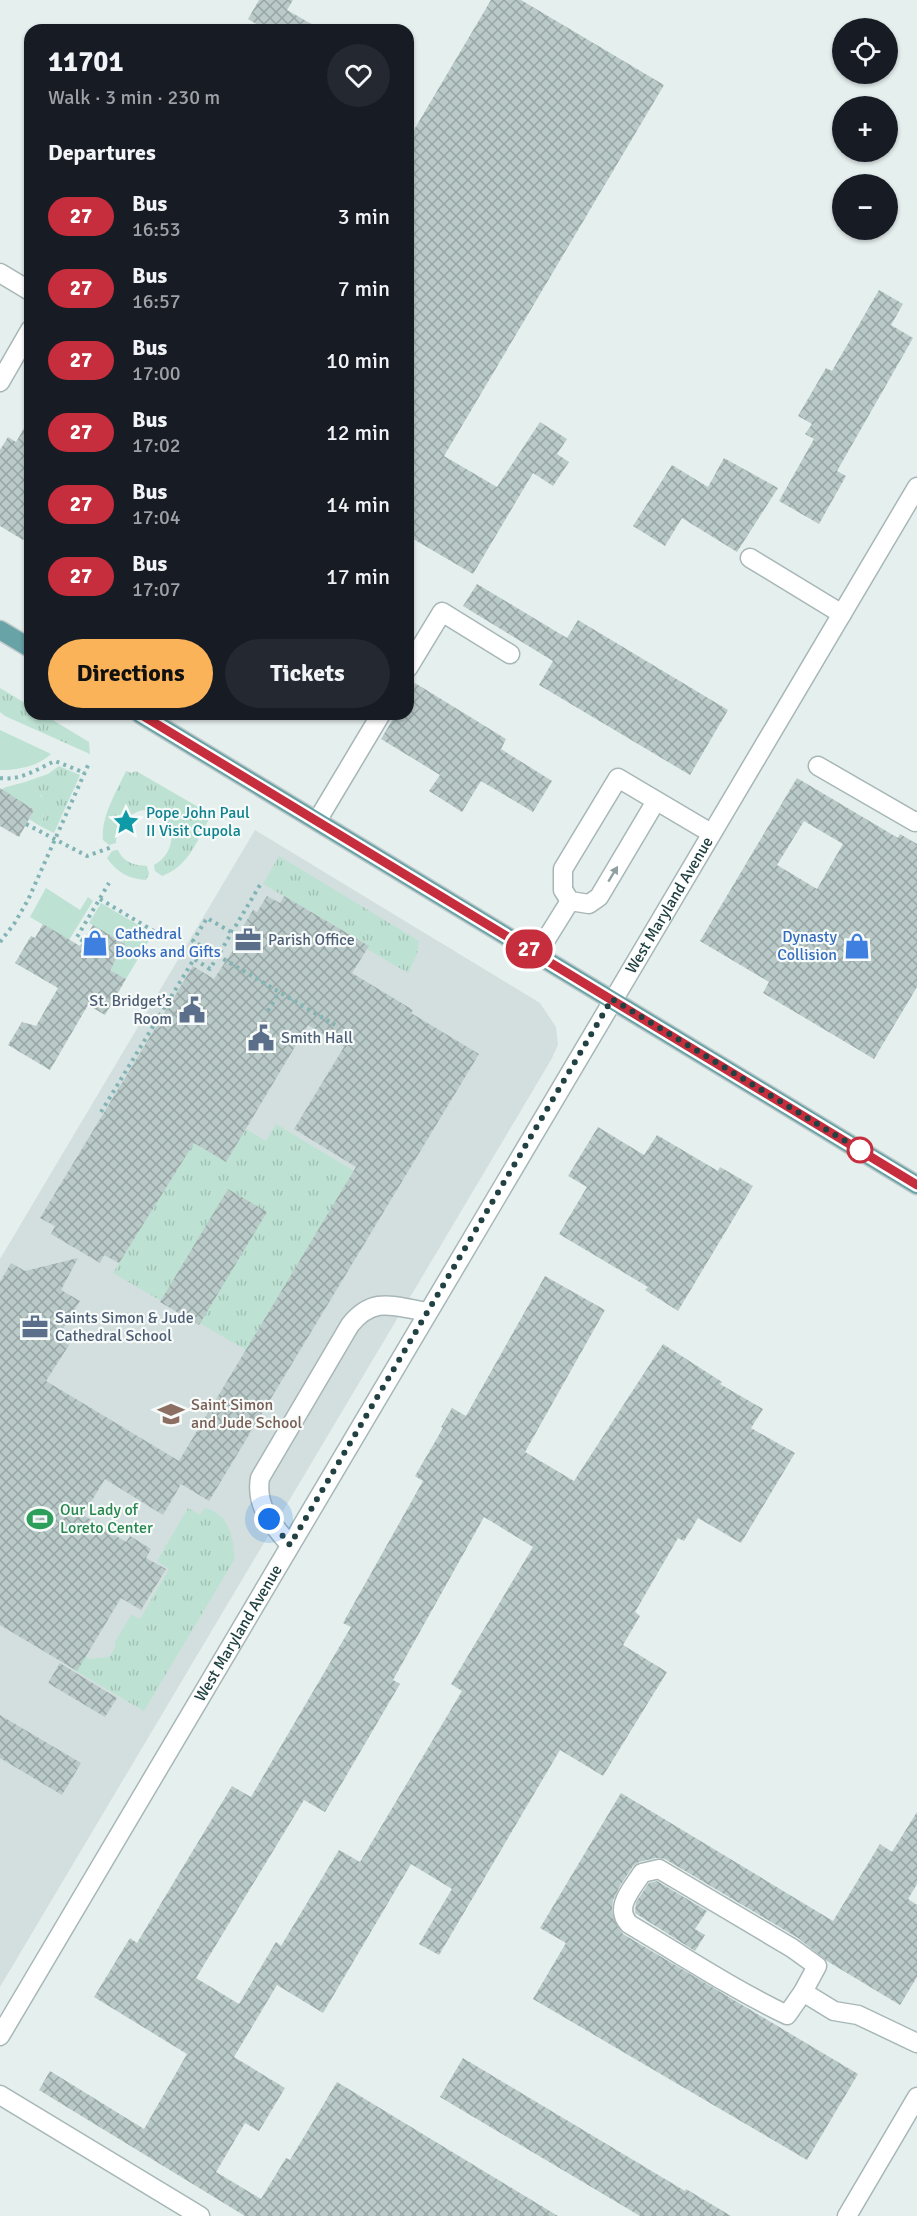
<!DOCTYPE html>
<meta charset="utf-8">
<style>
:root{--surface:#171b24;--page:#242831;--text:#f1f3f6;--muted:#9ea1a6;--accent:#fab358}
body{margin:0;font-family:Signika,sans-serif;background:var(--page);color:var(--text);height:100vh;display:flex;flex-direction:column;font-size:22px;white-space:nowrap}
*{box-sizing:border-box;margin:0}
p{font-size:20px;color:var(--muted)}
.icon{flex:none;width:33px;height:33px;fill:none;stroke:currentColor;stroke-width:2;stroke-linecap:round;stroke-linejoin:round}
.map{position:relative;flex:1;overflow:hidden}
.sheet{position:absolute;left:24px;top:24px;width:390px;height:696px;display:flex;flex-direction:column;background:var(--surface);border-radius:18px;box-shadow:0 2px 4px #0004}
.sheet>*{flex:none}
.badge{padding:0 12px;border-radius:20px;font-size:21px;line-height:39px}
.buttons{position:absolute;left:832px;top:18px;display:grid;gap:12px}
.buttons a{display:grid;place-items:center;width:66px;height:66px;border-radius:50%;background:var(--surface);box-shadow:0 2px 4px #0004;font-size:30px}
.you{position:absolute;width:30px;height:30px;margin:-15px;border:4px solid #fff;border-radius:50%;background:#1a73e8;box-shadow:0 0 0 9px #1a73e833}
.map>.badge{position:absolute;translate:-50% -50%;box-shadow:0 0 0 3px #fff}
h2{padding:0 24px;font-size:22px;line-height:54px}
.round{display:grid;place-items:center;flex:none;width:63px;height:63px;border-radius:32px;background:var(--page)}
.head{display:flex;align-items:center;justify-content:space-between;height:102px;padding:0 24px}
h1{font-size:28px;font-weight:800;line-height:45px}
.button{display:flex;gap:12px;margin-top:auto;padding:12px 24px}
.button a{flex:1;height:69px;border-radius:36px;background:var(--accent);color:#111;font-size:24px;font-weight:800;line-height:69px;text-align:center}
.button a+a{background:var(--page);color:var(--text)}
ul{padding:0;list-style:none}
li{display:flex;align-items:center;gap:18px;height:72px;padding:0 24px}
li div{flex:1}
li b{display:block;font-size:22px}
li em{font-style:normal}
li .badge{min-width:66px;font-weight:700;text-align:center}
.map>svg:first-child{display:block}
.built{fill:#d3dfde}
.grass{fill:url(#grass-tufts)}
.green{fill:#bde1d2}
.building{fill:url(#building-cross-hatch);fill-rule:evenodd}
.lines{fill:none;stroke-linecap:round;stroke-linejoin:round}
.minor-casing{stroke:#a7b7b7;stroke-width:21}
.major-casing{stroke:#c1caca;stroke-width:21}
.path{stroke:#83b4b5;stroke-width:4;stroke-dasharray:3 4.5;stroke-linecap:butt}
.minor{stroke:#fff;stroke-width:18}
.major{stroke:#67a3a7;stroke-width:18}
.oneway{fill:#90a0a1}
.line-casing{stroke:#fff;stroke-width:14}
.line{stroke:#c62d3d;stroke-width:9}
.walk{stroke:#224143;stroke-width:6;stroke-dasharray:0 10.8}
.stop-dot{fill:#fff;stroke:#c62d3d;stroke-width:3}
.labels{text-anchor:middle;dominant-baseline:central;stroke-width:4.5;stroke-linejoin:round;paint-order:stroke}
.culture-label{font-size:16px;fill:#0d838f;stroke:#f6fbfa;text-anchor:start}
.street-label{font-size:16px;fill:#224143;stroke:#f6fbfa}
.shop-label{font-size:16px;fill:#366cbe;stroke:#f6fbfa;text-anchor:start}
.service-label{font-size:16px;fill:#4e5e75;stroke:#f6fbfa;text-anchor:start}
.education-label{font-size:16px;fill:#785e54;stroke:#f6fbfa;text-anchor:start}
.leisure-label{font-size:16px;fill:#27864d;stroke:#f6fbfa;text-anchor:start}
</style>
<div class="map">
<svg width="917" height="2216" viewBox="0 0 917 2216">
<defs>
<pattern id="grass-tufts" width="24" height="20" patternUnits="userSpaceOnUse" patternTransform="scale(1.5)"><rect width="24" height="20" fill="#bde1d2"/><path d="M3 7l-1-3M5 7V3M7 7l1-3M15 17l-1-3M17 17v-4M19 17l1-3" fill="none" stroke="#a2c2b6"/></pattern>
<pattern id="building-cross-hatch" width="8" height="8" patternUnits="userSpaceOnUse" patternTransform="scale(1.5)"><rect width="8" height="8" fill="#bacac8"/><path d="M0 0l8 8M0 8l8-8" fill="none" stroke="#97a6a4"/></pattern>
</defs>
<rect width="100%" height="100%" fill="#e5efee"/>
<path class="built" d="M255,830l285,173 16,24 2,18 -7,15 -551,927v-728z"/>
<path class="grass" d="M0,688l30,18v8h13l46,28 1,12 -85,-38 -5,-4z
M59,766l21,9 -26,58 -14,-7 4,-10 -2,-20 -17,-14 23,-8z
M126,771l5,2 5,-2 64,37 -1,5 10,6c-12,22 -21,48 -47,57l-7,-5 -1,-6c17,-9 25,-33 8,-48 -20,-19 -45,4 -46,26l-7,2 -6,-5c-2,-24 13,-47 23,-69z
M118,850c6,13 16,15 29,16l2,8 -3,6c-18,-1 -29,-8 -39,-22l5,-7z
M279,856l140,85 -2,13 -9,19 -41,-24 1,-4 -105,-61z
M276,1124l78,47 -108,179 -133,-77 81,-130 32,19 20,-33 20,12z
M188,1508l12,7 5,-7c25,6 29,31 29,52l-90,151 -75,-44 9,-15 12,7 19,-2 6,-9v-6l16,-27 9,4 29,-50 -12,-8z"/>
<path class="green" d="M0,730l51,24c-14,13 -34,16 -51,16z
M25,782c19,10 24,24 15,44l-11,-7 5,-9 -31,-19v-3z
M46,888l34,22 8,-13 5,4 -24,39 -39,-23z
M101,903l44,26 4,11 -23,39 -16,-9 15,-26 -36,-21z"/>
<path class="building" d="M259,0h34l-6,10 35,20h-56l-18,-11z
M491,0h30l143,85 -220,371 53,31 43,-65 27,17 -10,15 12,8 -16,24 -20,-13 -60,101 -65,-38v-396z
M879,290l24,14 -12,21 22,13 -76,133 9,5 -27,48 -40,-23 35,-62 -9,-5 7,-10 -14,-8 28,-48 6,3z
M30,418v111l-7,11 -23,-14v-76l8,-13 8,5z
M724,458l54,30 -41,64 -55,-34 -17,28 -32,-20 39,-61 36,22z
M477,584l90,54 11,-18 150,90 -38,65 -151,-90 14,-24 -90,-55z
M415,683l91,56 -5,10 51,32 -19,31 -52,-31 -19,31 -33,-21 11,-16 -59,-36 15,-25h12v-19z
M797,778l101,60 2,-4 17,10v143l-43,72 -111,-66 6,-11 -69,-41zM804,821l39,23 -26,45 -40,-24z
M0,788l34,22 -15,27 -19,-11z
M267,896l13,7 4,-7 85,50 -17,27 61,37 -2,3 68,41 -270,447 -28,-17 -18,31 -58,-36 -22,36 43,27 4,-6 21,13 -5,9 20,11 -25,41 -20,-12 -44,73 -77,-46v-343l11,-19 14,8 53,-13 -17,32 19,11 -23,37 12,7 -23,36 133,80 177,-294 -62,-38 50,-82 -36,-22 -82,137 -32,-19 -75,120 -15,-8 -4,8 -49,-29 4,-8 -15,-8 153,-252 21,13 29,-44 -4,-2 14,-23 4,2z
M43,924l37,22 13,-21 32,19 -15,26 16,9 -21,36 -17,-10 -38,65 -42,-25 14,-23 14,4 22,-38 -43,-25 16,-27 4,2z
M598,1127l46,28 13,-20 61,36 2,-4 33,19 -75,125 -33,-21 3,-3 -89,-53 28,-47 -19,-11z
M228,1189l39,23 -68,113 -39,-23z
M545,1276l60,34 -80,142 49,29 89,-137 59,38 -2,2 43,25 -12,19 44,25 -54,90 -43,-25 -14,23 -6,-3 -43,74 5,4 -17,29 44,27 -64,104 -43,-26 -121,205 -20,-11 33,-55 -41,-25 -88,149 -46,-28 -43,72 51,31 -26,43 -14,-8 -29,49 45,27 25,-41 4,2 47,-78 221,134h-313l-206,-126 11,-19 94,58 43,-75 -93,-57 36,-59 7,5 95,-157 19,11 100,-170 -8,-4 80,-142 -8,-5 28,-48 -2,-1 11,-19 14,8zM484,1517l49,30 -82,137 11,7 -102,171 -21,-12 -58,96 -5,-4 -37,62 -43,-26 108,-178 21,12 75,-128 -7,-4z
M60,1663l57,35 -12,19 -57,-34z
M0,1715l81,48 -19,32 -62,-37z
M621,1793l212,128 47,-77 12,8 25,-40v72l-9,15 9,6v72l-17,28 -73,-44 -29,-23 -133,-79 -9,-1 -17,4 -6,4 -13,20 -7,14 -1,10 2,10 9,14 235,140 -51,86 -274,-161 33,-56 -26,-15z
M657,1881l50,30 -12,18 10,6 -10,16 -60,-38 1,-11 13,-19z
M463,2058l222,133 1,-2 45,27h-91l-200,-119z"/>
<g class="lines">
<g class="minor-casing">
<g id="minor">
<path d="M0,273l30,18"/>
<path d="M0,382l30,-52"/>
<path d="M750,558l92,56"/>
<path d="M408,668l34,-56 68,42"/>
<path d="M818,766l97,56 2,-1"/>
<path d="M656,801l-57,96 -10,7 -19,-3 -7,-11v-21l55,-91 93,55"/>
<path d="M317,821l64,-107"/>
<path d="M537,954l33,-53"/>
<path d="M290,1545c-17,-20 -35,-38 -30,-67l90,-153c24,-30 44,-18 78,-13"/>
<path d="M659,1869l133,79 25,18 -14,26 -16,23c-54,-26 -106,-60 -158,-91 -16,-17 4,-36 13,-51z"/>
<path d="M803,1992l31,19 24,4 59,28"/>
<path id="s1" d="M0,2036l917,-1549"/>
<path d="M0,2095l200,121"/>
<path d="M847,2216l70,-119"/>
</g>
</g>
<g class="major-casing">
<path id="major" d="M0,630l30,18
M140,714l777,471"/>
</g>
<path class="path" d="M0,778c21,3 37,-9 55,-17l30,12
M26,824l61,32 25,-9
M100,899l57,34
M231,932l-24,-14 -14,23 142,84
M83,941l-6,-4 32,-54
M0,942l14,-18 14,-24 61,-137
M268,1011l11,-19
M101,1112l93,-153 16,10 50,-84"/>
<use href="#minor" class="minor"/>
<use href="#major" class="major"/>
</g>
<defs><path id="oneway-solid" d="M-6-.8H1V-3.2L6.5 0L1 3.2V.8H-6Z" transform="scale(1.5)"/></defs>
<use class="oneway" href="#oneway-solid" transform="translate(613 874) rotate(-59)"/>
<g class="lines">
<g class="line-casing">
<path id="line" d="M140,714l777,471"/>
</g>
<use href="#line" class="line"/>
<path class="walk" d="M269,1519l21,26 322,-546 248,151"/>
</g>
<defs>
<g id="sight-bare" transform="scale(2.07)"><path d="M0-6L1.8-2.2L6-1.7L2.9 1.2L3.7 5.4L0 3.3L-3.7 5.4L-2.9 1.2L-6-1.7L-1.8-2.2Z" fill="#0f9aa8" stroke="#f6fbfa" stroke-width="2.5" paint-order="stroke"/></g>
<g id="office-bare" transform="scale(2.07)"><path d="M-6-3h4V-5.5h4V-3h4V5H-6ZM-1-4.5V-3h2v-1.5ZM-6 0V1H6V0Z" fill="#5c6f8a" stroke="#f6fbfa" stroke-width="2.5" paint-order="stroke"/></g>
<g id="shop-bare" transform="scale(2.07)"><path d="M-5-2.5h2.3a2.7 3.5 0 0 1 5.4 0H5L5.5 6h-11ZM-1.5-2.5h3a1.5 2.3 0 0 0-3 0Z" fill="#3f7fe0" stroke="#f6fbfa" stroke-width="2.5" paint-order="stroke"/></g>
<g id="civic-bare" transform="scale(2.07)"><path d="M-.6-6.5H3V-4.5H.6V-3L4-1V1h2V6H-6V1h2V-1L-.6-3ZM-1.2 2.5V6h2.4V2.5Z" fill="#5c6f8a" stroke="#f6fbfa" stroke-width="2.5" paint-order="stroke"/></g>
<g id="school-bare" transform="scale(2.07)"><path d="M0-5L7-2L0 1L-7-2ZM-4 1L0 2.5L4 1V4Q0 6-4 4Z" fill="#8d6e63" stroke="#f6fbfa" stroke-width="2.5" paint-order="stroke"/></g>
<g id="stadium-bare" transform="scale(2.07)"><path d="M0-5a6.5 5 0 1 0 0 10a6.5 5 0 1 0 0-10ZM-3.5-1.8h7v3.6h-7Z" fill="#2e9e5b" stroke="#f6fbfa" stroke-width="2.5" paint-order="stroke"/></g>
</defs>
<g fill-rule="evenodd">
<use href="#sight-bare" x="126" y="822"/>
<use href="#office-bare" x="248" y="940"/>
<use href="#shop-bare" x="95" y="943"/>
<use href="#shop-bare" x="857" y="946"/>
<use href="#civic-bare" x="192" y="1010"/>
<use href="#civic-bare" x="261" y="1038"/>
<use href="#office-bare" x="35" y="1327"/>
<use href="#school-bare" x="171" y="1414"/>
<use href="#stadium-bare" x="40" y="1519"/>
</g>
<circle class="stop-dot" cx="860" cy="1150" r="12"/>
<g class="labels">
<g class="culture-label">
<text x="146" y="813">Pope John Paul<tspan x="146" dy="18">II Visit Cupola</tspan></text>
</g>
<g class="street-label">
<text stroke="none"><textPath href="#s1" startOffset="1314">West Maryland Avenue</textPath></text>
<text stroke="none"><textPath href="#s1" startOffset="468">West Maryland Avenue</textPath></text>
</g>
<g class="shop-label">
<text x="115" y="934">Cathedral<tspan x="115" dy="18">Books and Gifts</tspan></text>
<text x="837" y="937" text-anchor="end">Dynasty<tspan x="837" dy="18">Collision</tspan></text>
</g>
<g class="service-label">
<text x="268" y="940">Parish Office</text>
<text x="172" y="1001" text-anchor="end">St. Bridget’s<tspan x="172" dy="18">Room</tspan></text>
<text x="281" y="1038">Smith Hall</text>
<text x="55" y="1318">Saints Simon &amp; Jude<tspan x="55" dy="18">Cathedral School</tspan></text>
</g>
<g class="education-label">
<text x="191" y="1405">Saint Simon<tspan x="191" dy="18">and Jude School</tspan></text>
</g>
<g class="leisure-label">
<text x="60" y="1510">Our Lady of<tspan x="60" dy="18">Loreto Center</tspan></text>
</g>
</g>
</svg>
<div class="buttons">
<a><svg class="icon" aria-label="locate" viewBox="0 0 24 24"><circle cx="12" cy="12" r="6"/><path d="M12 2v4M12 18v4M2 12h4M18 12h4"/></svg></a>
<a>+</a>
<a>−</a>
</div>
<div class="you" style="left:269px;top:1519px"></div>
<b class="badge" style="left:529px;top:949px;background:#c62d3d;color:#fff">27</b>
<section class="sheet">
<div class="head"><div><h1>11701</h1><p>Walk · 3 min · 230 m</p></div><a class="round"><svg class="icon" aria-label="heart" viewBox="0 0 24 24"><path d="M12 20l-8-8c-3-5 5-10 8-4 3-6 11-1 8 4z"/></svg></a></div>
<h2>Departures</h2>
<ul>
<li><span class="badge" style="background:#c62d3d;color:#fff">27</span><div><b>Bus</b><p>16:53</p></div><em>3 min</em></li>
<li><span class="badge" style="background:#c62d3d;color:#fff">27</span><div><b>Bus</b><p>16:57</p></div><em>7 min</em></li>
<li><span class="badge" style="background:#c62d3d;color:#fff">27</span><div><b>Bus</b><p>17:00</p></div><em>10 min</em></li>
<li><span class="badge" style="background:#c62d3d;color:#fff">27</span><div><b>Bus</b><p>17:02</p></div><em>12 min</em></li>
<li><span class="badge" style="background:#c62d3d;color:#fff">27</span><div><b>Bus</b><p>17:04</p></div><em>14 min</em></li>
<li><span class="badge" style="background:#c62d3d;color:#fff">27</span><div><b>Bus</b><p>17:07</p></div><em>17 min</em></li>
</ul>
<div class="button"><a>Directions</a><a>Tickets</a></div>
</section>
</div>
